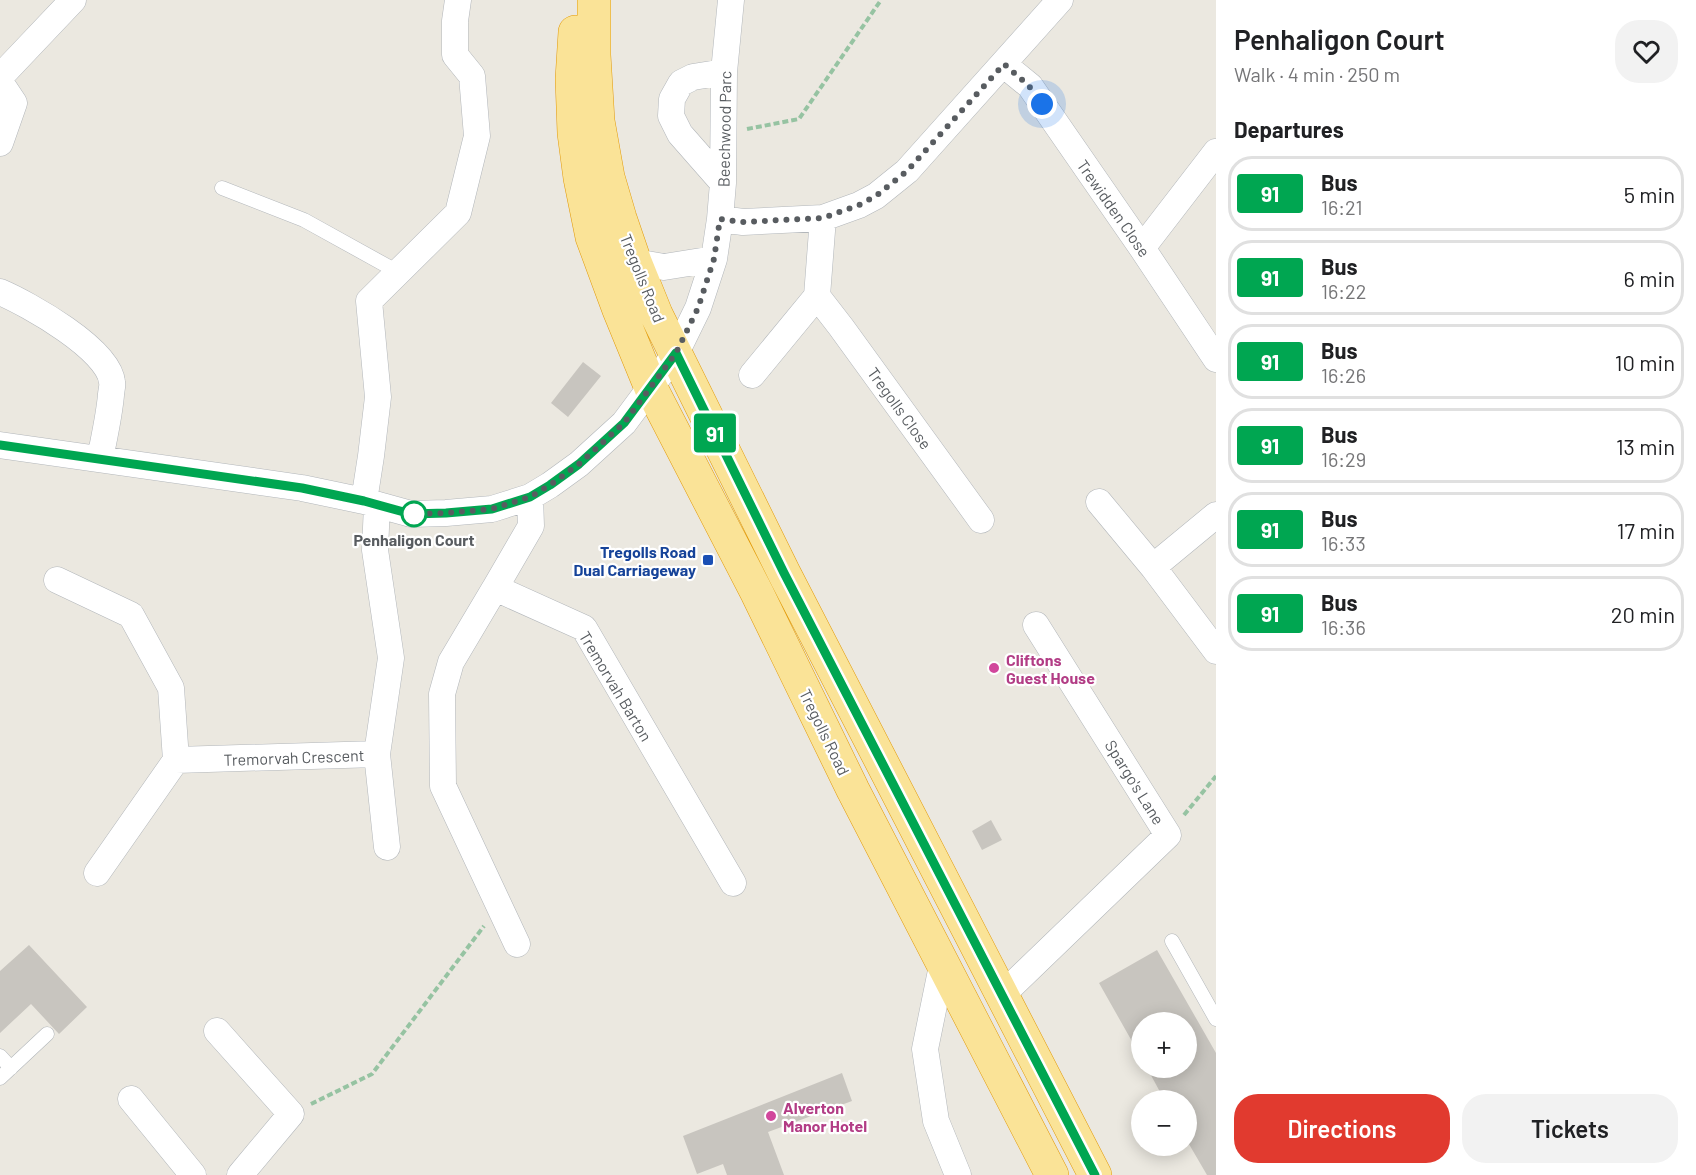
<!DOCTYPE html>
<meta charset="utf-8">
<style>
:root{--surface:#fff;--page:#f2f2f2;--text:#202124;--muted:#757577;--line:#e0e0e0;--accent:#e13a2f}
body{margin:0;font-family:Barlow,sans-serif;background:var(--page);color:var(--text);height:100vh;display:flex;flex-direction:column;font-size:22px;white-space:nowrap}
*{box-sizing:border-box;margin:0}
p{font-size:20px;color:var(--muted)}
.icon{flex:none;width:33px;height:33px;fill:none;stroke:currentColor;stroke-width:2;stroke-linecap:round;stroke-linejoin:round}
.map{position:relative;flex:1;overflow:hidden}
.panel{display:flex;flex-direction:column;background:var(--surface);width:480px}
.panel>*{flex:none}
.badge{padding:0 12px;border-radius:4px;font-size:21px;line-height:39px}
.controls{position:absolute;left:1131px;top:1012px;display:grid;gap:12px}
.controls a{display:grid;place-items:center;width:66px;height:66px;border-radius:50%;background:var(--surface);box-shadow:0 3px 15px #0003;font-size:30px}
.you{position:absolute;width:30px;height:30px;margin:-15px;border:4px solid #fff;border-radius:50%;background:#1a73e8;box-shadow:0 0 0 9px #1a73e833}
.map>.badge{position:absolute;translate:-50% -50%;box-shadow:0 0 0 3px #fff}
h2{padding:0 18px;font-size:22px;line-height:54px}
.round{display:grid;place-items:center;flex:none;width:63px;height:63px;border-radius:24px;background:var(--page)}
.headline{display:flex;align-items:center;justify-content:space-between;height:102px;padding:0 18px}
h1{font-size:28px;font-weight:600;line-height:45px}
.cta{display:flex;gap:12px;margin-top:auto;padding:12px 18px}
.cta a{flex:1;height:69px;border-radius:24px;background:var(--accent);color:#fff;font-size:24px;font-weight:600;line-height:69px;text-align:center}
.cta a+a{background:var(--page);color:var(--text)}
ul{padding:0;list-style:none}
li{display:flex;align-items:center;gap:18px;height:75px;margin:0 12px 9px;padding:0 6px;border:3px solid var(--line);border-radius:24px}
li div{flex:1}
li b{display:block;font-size:22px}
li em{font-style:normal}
li .badge{min-width:66px;font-weight:700;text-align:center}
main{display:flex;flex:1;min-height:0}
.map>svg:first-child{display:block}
.building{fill:#c8c5bf}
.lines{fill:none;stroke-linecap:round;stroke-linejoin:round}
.service-casing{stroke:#b2b6ba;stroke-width:15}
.minor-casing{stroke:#b2b6ba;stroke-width:27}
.trunk-casing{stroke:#e29a09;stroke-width:34}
.path{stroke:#96c3a2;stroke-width:4;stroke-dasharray:6 3;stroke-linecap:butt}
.service{stroke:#fff;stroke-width:14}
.minor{stroke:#fff;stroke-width:26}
.trunk{stroke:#fae397;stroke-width:33}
.line-casing{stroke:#fff;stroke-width:14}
.line{stroke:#00a651;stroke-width:9}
.walk{stroke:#585c60;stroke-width:6;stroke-dasharray:0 10.8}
.stop-dot{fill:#fff;stroke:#00a651;stroke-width:3}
.transit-dot{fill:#1a4fb4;stroke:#fff;stroke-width:2}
.hotel-dot{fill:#d1479c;stroke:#fff;stroke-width:2}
.labels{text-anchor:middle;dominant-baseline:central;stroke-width:4.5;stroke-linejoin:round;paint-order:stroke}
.street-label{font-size:16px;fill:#585c60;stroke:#fff}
.stop-label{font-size:16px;font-weight:bold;fill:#585c60;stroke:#fff}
.transit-label{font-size:16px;font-weight:bold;fill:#164399;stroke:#fff;text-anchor:end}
.hotel-label{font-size:16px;font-weight:bold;fill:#b23c85;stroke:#fff;text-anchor:start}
</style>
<main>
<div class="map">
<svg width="1216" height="1175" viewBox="0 0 1216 1175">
<rect width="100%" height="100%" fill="#ebe8e0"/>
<path class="building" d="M583,362l18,14 -33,41 -17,-14z
M991,820l11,20 -20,10 -10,-19z
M29,945l58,62 -28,27 -28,-30 -31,29v-62z
M1157,950l59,103v122h-9l-21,-36v-38h-21l-18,-33h39v-45h-44v36l-43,-76z
M842,1073l10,28 -84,31 16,43h-57l-4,-11 -26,10 -14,-38z"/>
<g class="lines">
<g class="service-casing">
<path id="service" d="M222,188l82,32 94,52
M1172,941l44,78
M0,1056l11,12
M0,1078l47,-44"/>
</g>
<g class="minor-casing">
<path id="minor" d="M1003,64l27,22 112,162 74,111
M0,77l73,-77
M0,82l14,21 -14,40
M723,183l-43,-49 -9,-18 1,-17 9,-16 12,-6 31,-5
M720,219l23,3 80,-4 36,-13 17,-9 31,-25 153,-171
M1142,248l74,-96
M635,262l29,5 50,-8
M0,292c28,12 109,57 112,90 1,4 -1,9 -1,13 -2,22 -7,43 -11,64
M817,296l24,31 140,193
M752,375l65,-79 6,-78
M0,445l302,43 62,13 47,13 35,-1 46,-4 38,-12 20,-12 29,-21 45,-41 52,-70 22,-45 16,-49 6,-40 3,-36 1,-111 7,-72
M530,497l1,29 -36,62 89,40 149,255
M364,501l7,-45 7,-59 -9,-96 89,-88 19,-77 -5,-60 -17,-21v-34l3,-21
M1099,502l54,65
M1216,515l-63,52 63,84
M57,580l74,35 40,73 5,72
M495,588l-44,74 -9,32 1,92 74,158
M377,754l10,93
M176,760l201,-6 14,-96 -16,-108 2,-45
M97,873l79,-113
M943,961l-18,88 11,72 22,54
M1002,995l166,-160 -132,-210
M217,1031l74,83 -51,61
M131,1099l62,76"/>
</g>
<g class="trunk-casing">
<path id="trunk" d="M594,0v55l4,66 10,56 12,41 15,44 21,52 128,259 311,602
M575,32l-3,47 2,54 6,45 12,59 27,73 32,78 106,205 96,197 199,385"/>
</g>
<path class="path" d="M747,129l52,-10 82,-119
M1184,815l32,-39
M311,1104l61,-30 112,-148"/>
<use href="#service" class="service"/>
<use href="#minor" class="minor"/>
<use href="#trunk" class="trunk"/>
</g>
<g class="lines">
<g class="line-casing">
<path id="line" d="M0,445l302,43 62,13 47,13 35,-1 46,-4 38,-12 20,-12 29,-21 45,-41 52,-70 108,220 311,602"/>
</g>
<use href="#line" class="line"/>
<path class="walk" d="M414,514h-3l35,-1 46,-4 38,-12 20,-12 29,-21 45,-41 52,-70 22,-45 16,-49 6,-40 23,3 80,-4 36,-13 17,-9 31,-25 97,-107 25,22 13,18"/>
</g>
<circle class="stop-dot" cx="414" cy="514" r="12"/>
<rect class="transit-dot" x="702" y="554" width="12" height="12" rx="3"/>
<g class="hotel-dot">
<circle cx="994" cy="668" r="6"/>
<circle cx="771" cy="1116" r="6"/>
</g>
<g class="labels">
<g class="street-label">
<text transform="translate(724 129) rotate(-89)">Beechwood Parc</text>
<text transform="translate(1114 208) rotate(55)">Trewidden Close</text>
<text transform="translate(643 278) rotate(68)">Tregolls Road</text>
<text transform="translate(900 408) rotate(54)">Tregolls Close</text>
<text transform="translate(616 686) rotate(59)">Tremorvah Barton</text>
<text transform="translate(825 732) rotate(64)">Tregolls Road</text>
<text transform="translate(294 757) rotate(-2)">Tremorvah Crescent</text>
<text transform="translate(1135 782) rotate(58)">Spargo's Lane</text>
</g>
<g class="stop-label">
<text x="414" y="539">Penhaligon Court</text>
</g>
<g class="transit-label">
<text x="696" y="551">Tregolls Road<tspan x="696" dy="18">Dual Carriageway</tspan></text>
</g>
<g class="hotel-label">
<text x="1006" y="659">Cliftons<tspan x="1006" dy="18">Guest House</tspan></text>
<text x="783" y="1107">Alverton<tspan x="783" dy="18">Manor Hotel</tspan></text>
</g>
</g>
</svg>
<div class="controls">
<a>+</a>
<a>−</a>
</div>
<div class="you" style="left:1042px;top:104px"></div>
<b class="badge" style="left:715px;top:433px;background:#00a651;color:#fff">91</b>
</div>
<section class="panel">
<div class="headline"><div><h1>Penhaligon Court</h1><p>Walk · 4 min · 250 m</p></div><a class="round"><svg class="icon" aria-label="heart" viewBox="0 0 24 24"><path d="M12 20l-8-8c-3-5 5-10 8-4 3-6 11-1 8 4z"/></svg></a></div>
<h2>Departures</h2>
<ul>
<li><span class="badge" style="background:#00a651;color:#fff">91</span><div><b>Bus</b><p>16:21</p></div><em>5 min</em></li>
<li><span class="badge" style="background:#00a651;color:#fff">91</span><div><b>Bus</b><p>16:22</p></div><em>6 min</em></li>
<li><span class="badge" style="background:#00a651;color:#fff">91</span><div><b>Bus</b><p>16:26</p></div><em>10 min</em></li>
<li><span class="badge" style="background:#00a651;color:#fff">91</span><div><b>Bus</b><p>16:29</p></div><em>13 min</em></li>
<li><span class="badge" style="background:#00a651;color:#fff">91</span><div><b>Bus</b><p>16:33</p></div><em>17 min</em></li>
<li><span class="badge" style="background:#00a651;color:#fff">91</span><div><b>Bus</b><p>16:36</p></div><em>20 min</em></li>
</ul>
<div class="cta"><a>Directions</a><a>Tickets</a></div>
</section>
</main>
